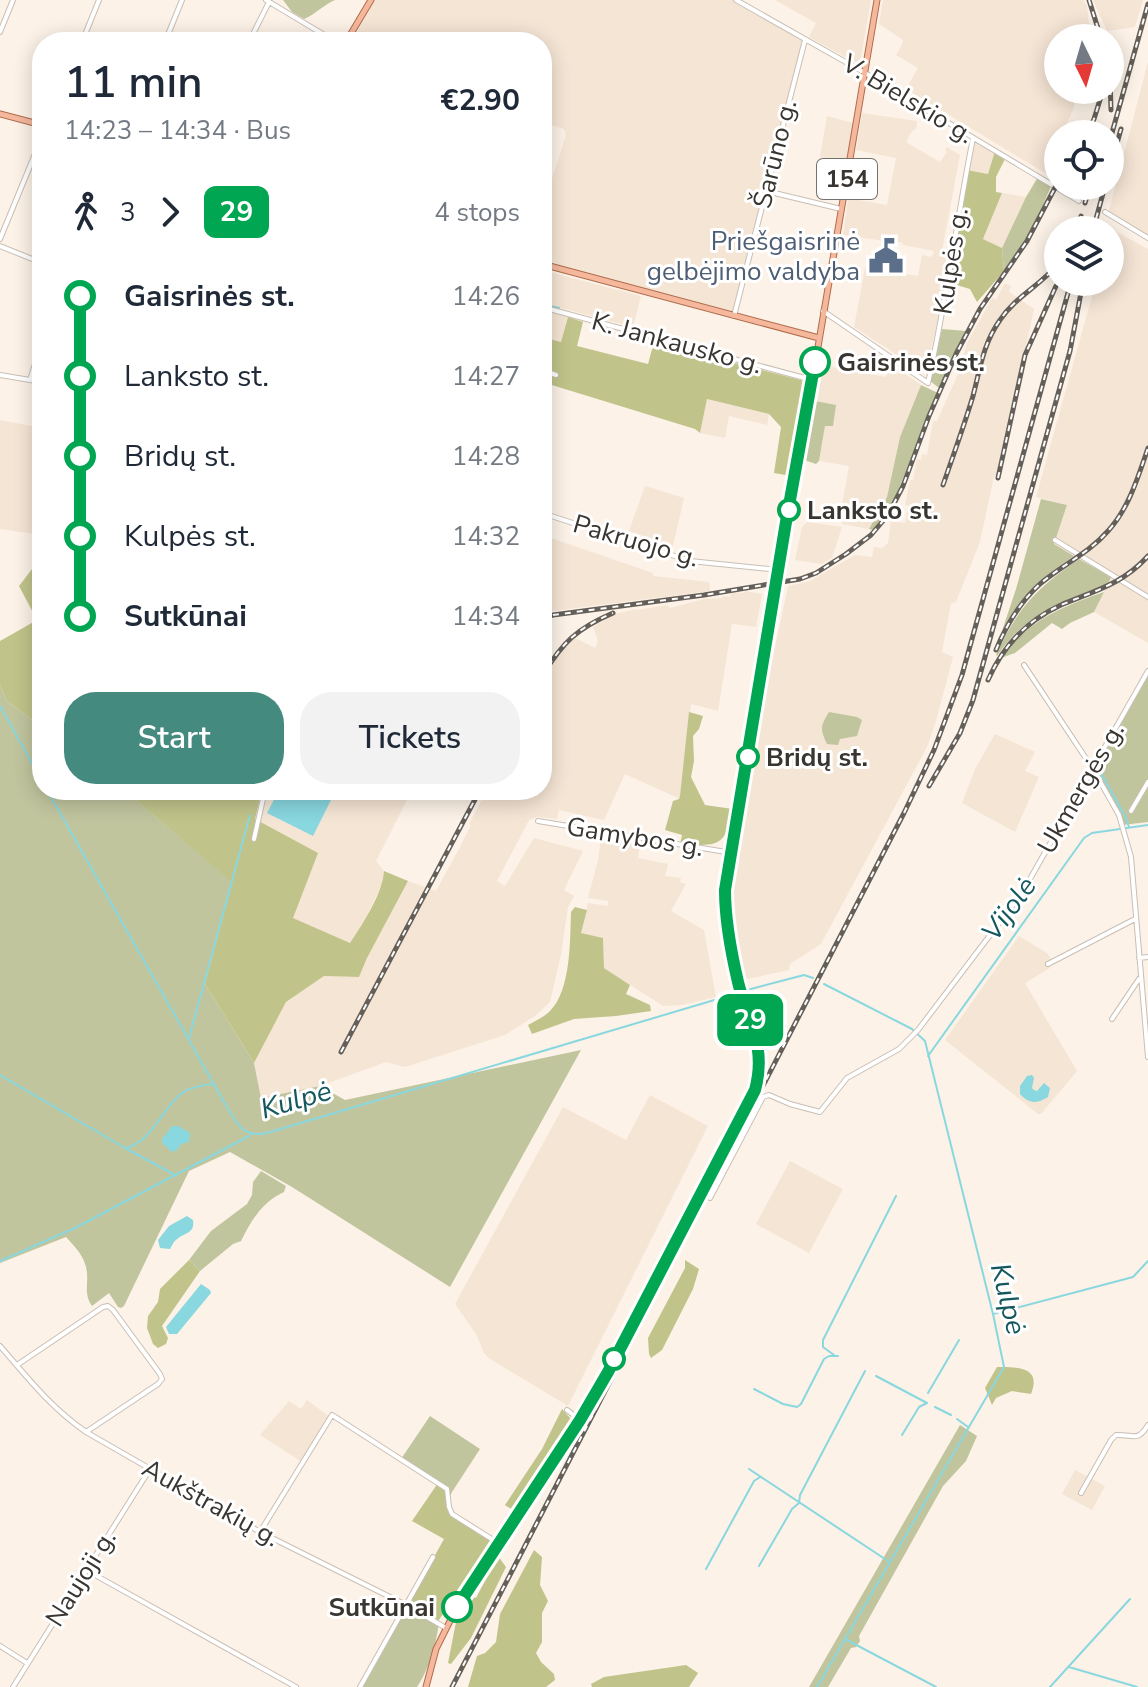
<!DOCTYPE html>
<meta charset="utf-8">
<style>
:root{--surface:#fff;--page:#f2f2f3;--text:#1f2937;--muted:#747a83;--accent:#458a7f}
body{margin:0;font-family:"Nunito Sans",sans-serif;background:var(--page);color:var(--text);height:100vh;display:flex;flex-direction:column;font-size:30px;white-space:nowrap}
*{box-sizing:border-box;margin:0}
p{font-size:26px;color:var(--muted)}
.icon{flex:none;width:44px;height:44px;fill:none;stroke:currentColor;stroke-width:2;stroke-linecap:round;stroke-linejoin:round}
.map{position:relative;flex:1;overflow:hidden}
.sheet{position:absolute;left:32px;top:32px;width:520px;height:768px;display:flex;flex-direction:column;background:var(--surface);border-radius:32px;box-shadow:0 4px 20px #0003}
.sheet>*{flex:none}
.badge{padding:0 16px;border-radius:12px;font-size:28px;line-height:52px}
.needle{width:52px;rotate:175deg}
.tools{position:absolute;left:1044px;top:24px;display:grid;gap:16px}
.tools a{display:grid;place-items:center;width:80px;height:80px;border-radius:50%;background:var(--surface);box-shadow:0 4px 20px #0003;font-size:40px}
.map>.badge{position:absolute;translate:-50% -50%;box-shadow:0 0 0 4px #fff}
.legs{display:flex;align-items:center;gap:12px;height:88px;padding:0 32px;font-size:26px}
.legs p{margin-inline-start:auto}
.headline{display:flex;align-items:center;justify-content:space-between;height:136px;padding:0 32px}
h1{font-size:44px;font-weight:600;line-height:60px}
.action{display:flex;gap:16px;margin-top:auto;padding:16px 32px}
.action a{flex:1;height:92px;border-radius:32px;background:var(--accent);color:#fff;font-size:32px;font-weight:600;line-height:92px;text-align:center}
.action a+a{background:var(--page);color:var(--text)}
ul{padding:0 32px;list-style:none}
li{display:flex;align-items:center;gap:28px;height:80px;font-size:30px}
li i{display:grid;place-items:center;width:12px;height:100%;margin:0 10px;background:currentColor}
li i::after{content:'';width:20px;height:20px;margin:-10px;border:6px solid;border-radius:50%;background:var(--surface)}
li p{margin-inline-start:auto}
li:first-child i{background:linear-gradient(#0000 50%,currentColor 0)}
li:last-child i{background:linear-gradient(currentColor 50%,#0000 0)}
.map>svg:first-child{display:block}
.built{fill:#f5e5d5}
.green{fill:#c1c59e}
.forest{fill:#c0c48a}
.water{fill:#89d7df}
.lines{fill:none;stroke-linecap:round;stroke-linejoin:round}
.stream{stroke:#89d7df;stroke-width:2}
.minor-casing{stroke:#c9bfb5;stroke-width:6}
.major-casing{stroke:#af6c4c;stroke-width:7}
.minor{stroke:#fff;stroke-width:4}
.major{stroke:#f5b89d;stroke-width:5}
.rail-casing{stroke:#645f59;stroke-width:5}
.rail{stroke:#fff;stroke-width:2;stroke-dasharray:6;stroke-linecap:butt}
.line-1-casing{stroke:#fff;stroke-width:18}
.line-1{stroke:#00a651;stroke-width:12}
.stop-1-dot{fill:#fff;stroke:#00a651;stroke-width:4}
.labels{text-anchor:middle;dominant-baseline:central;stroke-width:6;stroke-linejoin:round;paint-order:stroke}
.shield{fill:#fff;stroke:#74726f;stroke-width:2}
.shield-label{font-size:24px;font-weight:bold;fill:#393531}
.street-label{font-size:26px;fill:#393531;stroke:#fff}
.service-label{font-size:26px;fill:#4e5e75;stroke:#fff;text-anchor:end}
.stop-label{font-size:26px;font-weight:bold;fill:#393531;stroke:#fff;text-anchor:start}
.water-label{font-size:28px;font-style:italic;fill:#14585e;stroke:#fff}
</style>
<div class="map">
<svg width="1148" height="1687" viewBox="0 0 1148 1687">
<rect width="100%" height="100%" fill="#fcf2e7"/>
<path class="built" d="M375,0h361l69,40 -71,276 -192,-52v-54l24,-75 -2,-6 -22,-7v-80h-191z
M775,0h96l-11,63 -2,1 -49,-27 7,-14z
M883,0h200l4,6 4,32h-33v52h20l-5,20 -11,24h-4v10l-13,29 -139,-84 12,-21 -22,-13 6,-11 1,-4 -24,-16z
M1093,0h50l-8,27 -28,4z
M1148,62v176l-40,-24z
M862,113l55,8 -1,8 -4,2 -6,11 34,20 7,-10 -2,-2 2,-3 13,8 -18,96 5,1 -8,64 -14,57 -71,-46 11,-59 53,8 4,-21 10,2 2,-6 -31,-6v-2l-14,-3 -4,1 -42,-6 5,-37 39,7 9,-47 -40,-8z
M827,116l29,8 -6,38 -30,-5z
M973,138l22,13 -7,23 -21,-4z
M1002,193l24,4 -24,51 -19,-9z
M1111,229l37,20v394l-54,-31 17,-35 -57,-33 13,-39 -31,-8 60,-215h14z
M542,270l99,26 -8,31 -91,-24z
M1005,283l6,3 -2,6 25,17 -20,94 -8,26 -9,47h-3l-14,66 -24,60 -5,1 -9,49 11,5 -17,64 -9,26 -106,197 -31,20 -1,6 -46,10 -13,-81 40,-228 18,-85 22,-5 45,-26 17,2 2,-10 8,1 6,-5 3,-22 14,2 3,-17 -3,-1 5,-25h3l4,-21 4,1 1,-6 5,1 6,-34h4l22,-49 8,-29 25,-45 4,2z
M542,310l26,7 -7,25 -19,-5z
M821,365l64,12 9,-11 27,19 -21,52 -13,61 -18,31 -27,-5 2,-12 -3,-1 8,-45 -30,-5 6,-35 11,-20 -21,-5z
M707,399l62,15 -2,11 -38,-9 -4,22 -25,-5z
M0,420l42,8v107l-42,-6z
M645,486l39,12 -11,48 -44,-15z
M807,522l35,5 -10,31 -11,6 -26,-4 7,-33z
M542,535l111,38v3l56,6 1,9 -158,20 -10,5z
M745,591l17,3 -6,33 -24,-3 -14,87 -27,-7 -11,95 -55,-25 -21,46 -45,-10 -2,9 -20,-2 -8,3 -32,61 8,5 29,-48 49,13 -19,39 10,6 -6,11 -7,48 -11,47 -15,14 -30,19 -100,32 -19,-5 -66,24 -59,12 -7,-35 32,-61 38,-26 35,1 8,-19 41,-77 28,10 24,-44 11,-22 -2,-1 18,-34h55v-108l14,-26 19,-18 20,10 3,-7 -5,-14 22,-13 21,-5 1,1 30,-5 3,3 34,-9 18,-1 1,-2 7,1 2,-5 12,1z
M995,734l40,18 -10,19 14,6 -24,55 -53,-29 13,-34z
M262,790h150l-36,71 8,10v9l-18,37 -16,26 -57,-25 -38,-99z
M601,838l39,7 -2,13 30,6 -3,12 16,2 -1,4 6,2 -15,27 33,19 12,67 -34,8 -19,1 -59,-38 -1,-30 -22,-4 7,-31 20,3v-5l-20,-3 10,-38z
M1019,936l28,17 4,6 -4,3 3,6 -25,15 52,88 -36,43h-3l-93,-74z
M650,1095l58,31 -140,280 -78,-47 -6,-6 -8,-19 -21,-30 108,-197 63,33z
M790,1161l53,28 -34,64 -53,-29z
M307,1400l23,17 -28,45 -42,-27 29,-34 12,8z
M1075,1470l30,16 -13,24 -30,-16z"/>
<path class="green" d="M283,0h52c-12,5 -19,14 -31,19l-12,-7z
M1038,177l14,7c-13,29 -25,65 -48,86l-2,-22 24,-51z
M942,329l24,2 -27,57 -9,-7z
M921,385l17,8 -45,110 -20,27 -4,-1 18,-32 13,-60z
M815,401l21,4 -3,21h-8l-6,35 -3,3 -12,-4z
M1041,499l26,6 -13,39 20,12c-34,23 -51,39 -72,75l14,-42z
M1079,559l32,18 -3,7c-46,19 -82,29 -111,72l-1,-1c23,-49 39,-65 83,-96z
M1104,592l-10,20 -24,11 -8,6 -10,-6 -37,30 -14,5c28,-38 60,-51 103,-66z
M1148,671v151l-26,3 -3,-10 -26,-46z
M0,685l7,16 35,26v63h82l110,93 -29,101 49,79 7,35 59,-12 25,14 236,-50 -131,237 -158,-100 -62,-35 -41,19 -65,135 -3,2 -3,-1 -9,-14 -17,13c-8,-12 -4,-20 -5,-33 -1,-15 -11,-25 -21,-36l-66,26z
M829,712l28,5 5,3 -5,16 -17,3 -2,6 -11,-1c-7,-15 -7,-17 2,-32z
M261,1171l25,15 -2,6c-22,10 -33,29 -43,49l-8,3 -33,27 -11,-11 22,-29 36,-27 5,-9 1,-13z
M430,1416l50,33 -28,43 -51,-33z
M960,1425l17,11 -11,25 -23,25 -84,150 1,5 -4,6 -5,1 -23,39h-19z
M408,1604l31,16c-1,19 -11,52 -22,67h-55z"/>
<path class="forest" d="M995,151l11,6 -10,20v15l6,1 -19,46 19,9 2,23 -27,31 -7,-13 -20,-6 -2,-4 19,-109 21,4z
M568,317l15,5 -6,24 71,18 6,-22 154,40 -17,94 -17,-3 7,-46 -12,-13 -62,-15 -7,34 -5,-4 -153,-47v-45l19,5z
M42,556v171l-35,-26 -7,-16v-44l37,-21 -18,-34z
M689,712l14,4 -4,13 -6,7 1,25 -3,16 14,28 28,4c-8,39 -15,37 -53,35l2,-9 -17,-5 8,-29 6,-2 1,-3z
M124,790h138l-7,29 63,34 -25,65 57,25c12,-18 33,-50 34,-72l24,10 -41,77 -8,19 -35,-1 -38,26 -32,61 -49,-79 28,-101z
M575,907l12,3 -6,23 22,5 1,30 26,17 -4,9 24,11 1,6 -35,5 -42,3 -42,15 -4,-9c7,-4 16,-8 22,-14 21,-21 20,-70 21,-99z
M189,1260l11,11 -38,55 6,12 -2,6 -8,4 -5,-4 -6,-16 1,-12 10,-14 2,-13z
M685,1260l14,9 -6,20 -31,61 -11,8 -2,-4 -1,-16 37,-70z
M997,1367c20,0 45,-1 34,27l-19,-3 -16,7 -4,7 -7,-17z
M562,1409l9,10 1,4 -59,87 -8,-5 37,-56z
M438,1483l14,9 -5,10 2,11 42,27 -52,80 -31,-16 36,-65 -32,-18z
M534,1550l8,7 -2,28 8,16 -6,12v29l-6,11 5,9 13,12 1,6 -9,7h-78l9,-31 8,-3 11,-11 4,-28z
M498,1556l8,11 -35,71 -20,26 -3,-1 8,-41 14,-26 6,2z
M686,1665l12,8 -9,14h-97l-1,-3 13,-7z"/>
<path class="water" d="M279,790h57l-23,46 -46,-23z
M1032,1075l2,3 -2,10 2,2 3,1 7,-8 6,5 -2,9c-11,7 -19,7 -28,-3v-8l7,-10z
M172,1126h6l12,7 -1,9 -8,2 -4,6 -5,2 -10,-9v-4z
M187,1216l6,4c2,14 -8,12 -17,20 -3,2 -4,6 -6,9l-10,-1 -2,-8 11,-14z
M201,1284l9,6 1,3 -34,41h-8l-3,-7z"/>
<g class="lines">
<path class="stream" d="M542,304l17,4
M0,706l42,75
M1102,775l24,43 3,9
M47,790l181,319c11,17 16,29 39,24l471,-140
M747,990l57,-15 9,3
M189,1038l61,-223
M928,1056l156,-218 8,-5 56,-8
M0,1075l125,73 50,27
M126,1148c27,-7 35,-39 56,-55 8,-6 21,-8 31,-9
M0,1261l75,-33 174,-92
M993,1314l140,-37 15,-16
M834,1355l-11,-8v-7l73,-144
M876,1376l51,27 -8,4 -17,28
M754,1389l29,15 14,3 4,-3 23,-45 5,-3h9
M928,1393l31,-53
M935,1407l16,8
M957,1419l11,8
M749,1469l139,92
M759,1566l33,-57 7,-6 1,-8 65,-124
M706,1569l48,-88 6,-4
M845,1639l91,48
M1069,1667l68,20
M817,1687l187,-320 -11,-53 -68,-273 -13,-12 -88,-45
M1050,1687l80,-88"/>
<g class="minor-casing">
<path id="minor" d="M266,0l70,42
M736,0l129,73 214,128
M0,32l13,-32
M82,42l17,-42
M165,42l17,-42
M249,42l20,-40
M766,191l75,18
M1105,212l43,26
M0,239l42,-102
M0,246l42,17
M542,307l270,73
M823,311l105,72c18,-81 29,-164 45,-245
M734,316l71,-276
M542,370l14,5
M0,375l42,7
M30,380l12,-38
M542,513l148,48 89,9
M1055,540l93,57
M1024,665l69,104 26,46 12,42 17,200
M1131,811l17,-29
M538,821l194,32
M254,839l11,-49
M1139,958l9,-1
M1048,964l87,-45
M1112,1019l27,-40
M710,1198l53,-101 6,-2 21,9 30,8 27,-34 52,-29 19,-19 104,-137 126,-222
M0,1346c28,32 50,61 86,86l174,100 146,73 40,23
M17,1365l86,-58 5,-1 5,4 47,64 2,5 -4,5 -72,48
M567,1410l13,10
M1081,1493l30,-53 5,-5c17,-1 21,8 32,-10
M260,1532l72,-117 115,74 2,18 3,7 46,29
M86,1570l210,117
M0,1646l27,17
M13,1687l137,-218
M360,1687l73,-130"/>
</g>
<g class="major-casing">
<path id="major" d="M346,42l25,-42
M0,114l42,11
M542,264l277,74
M426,1687l10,-38 21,-42 123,-187 28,-48 147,-282c12,-44 -7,-67 -17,-108 -7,-30 -13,-61 -13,-92l61,-368 16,-81 75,-441"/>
</g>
<use href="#minor" class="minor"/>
<use href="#major" class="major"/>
<g class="rail-casing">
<path id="rail" d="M1089,0l12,38
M1110,77l1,33
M1087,134l7,-15 9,-29
M1110,140l38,-136
M1110,168l11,-39
M1085,203l5,-17
M1076,230l5,-14
M1093,230l12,-44
M998,478l27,-123 31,-69
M943,485c10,-29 21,-59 30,-89 7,-27 10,-52 27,-76 15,-23 41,-35 58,-56
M542,620l11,-5 151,-20 96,-16 16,-6 30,-19 25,-19 17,-20 15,-29 26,-70 27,-62 24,-45 47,-68 31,-59
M996,650c10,-24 24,-48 44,-66 22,-19 49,-31 68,-53 21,-23 30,-54 40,-83
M542,676c21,-34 34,-47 71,-63
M988,680c15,-34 38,-59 73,-75 33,-14 62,-21 87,-49
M929,786l31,-53 13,-33 97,-349 13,-69
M341,1052l139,-262
M452,1687l452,-874 30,-63 28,-75 109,-393"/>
</g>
<use href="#rail" class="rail"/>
</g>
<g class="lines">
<g class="line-1-casing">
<path id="line-1" d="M457,1607l123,-187 28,-48 147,-282c12,-44 -7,-67 -17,-108 -7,-30 -13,-61 -13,-92l61,-368 29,-160"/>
</g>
<use href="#line-1" class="line-1"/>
</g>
<defs>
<g id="civic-bare" transform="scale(2.76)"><path d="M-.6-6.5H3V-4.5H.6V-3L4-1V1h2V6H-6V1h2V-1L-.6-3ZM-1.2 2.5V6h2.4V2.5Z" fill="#5c6f8a" stroke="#fff" stroke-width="2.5" paint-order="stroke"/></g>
</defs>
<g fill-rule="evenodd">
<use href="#civic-bare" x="886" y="256"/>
</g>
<g class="stop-1-dot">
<circle cx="815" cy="362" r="14"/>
<circle cx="789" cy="510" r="10"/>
<circle cx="748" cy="757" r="10"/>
<circle cx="614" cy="1359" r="10"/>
<circle cx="457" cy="1607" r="14"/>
</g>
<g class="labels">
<rect class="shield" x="817" y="159" width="60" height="40" rx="6"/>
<g class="shield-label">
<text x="847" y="179">154</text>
</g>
<g class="street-label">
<text transform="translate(908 99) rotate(31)">V. Bielskio g.</text>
<text transform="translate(775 154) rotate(-76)">Šarūno g.</text>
<text transform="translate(951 261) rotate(-81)">Kulpės g.</text>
<text transform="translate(677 343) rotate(15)">K. Jankausko g.</text>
<text transform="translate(636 541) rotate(16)">Pakruojo g.</text>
<text transform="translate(1081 788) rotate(-60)">Ukmergės g.</text>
<text transform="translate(635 837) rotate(9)">Gamybos g.</text>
<text transform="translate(211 1503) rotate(29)">Aukštrakių g.</text>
<text transform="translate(81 1578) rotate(-58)">Naujoji g.</text>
</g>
<g class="service-label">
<text x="860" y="241">Priešgaisrinė<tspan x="860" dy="30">gelbėjimo valdyba</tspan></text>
</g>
<g class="stop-label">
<text x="837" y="362">Gaisrinės st.</text>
<text x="807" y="510">Lanksto st.</text>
<text x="766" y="757">Bridų st.</text>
<text x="435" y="1607" text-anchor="end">Sutkūnai</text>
</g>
<g class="water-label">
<text transform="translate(1009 909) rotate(-54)">Vijolė</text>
<text transform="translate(296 1100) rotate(-16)">Kulpė</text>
<text transform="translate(1008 1299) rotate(76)">Kulpė</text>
</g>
</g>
</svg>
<div class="tools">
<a><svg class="needle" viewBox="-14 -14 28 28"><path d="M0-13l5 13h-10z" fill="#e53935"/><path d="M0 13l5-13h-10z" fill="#747a83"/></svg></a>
<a><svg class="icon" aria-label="locate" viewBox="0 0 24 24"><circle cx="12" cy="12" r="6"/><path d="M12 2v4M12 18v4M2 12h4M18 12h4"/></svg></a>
<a><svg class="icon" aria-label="layers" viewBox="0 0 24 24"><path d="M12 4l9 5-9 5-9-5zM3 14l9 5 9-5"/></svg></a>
</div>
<b class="badge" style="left:750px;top:1020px;background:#00a651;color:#fff">29</b>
<section class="sheet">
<div class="headline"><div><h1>11 min</h1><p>14:23 – 14:34 · Bus</p></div><b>€2.90</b></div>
<div class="legs"><svg class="icon" aria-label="walk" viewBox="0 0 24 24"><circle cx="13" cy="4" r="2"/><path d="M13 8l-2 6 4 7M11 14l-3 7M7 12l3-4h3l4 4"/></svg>3<svg class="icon" aria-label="forward" viewBox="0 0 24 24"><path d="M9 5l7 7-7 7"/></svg><b class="badge" style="background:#00a651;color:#fff">29</b><p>4 stops</p></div>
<ul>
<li><i style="color:#00a651"></i><b>Gaisrinės st.</b><p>14:26</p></li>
<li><i style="color:#00a651"></i><span>Lanksto st.</span><p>14:27</p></li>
<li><i style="color:#00a651"></i><span>Bridų st.</span><p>14:28</p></li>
<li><i style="color:#00a651"></i><span>Kulpės st.</span><p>14:32</p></li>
<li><i style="color:#00a651"></i><b>Sutkūnai</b><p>14:34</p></li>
</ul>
<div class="action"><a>Start</a><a>Tickets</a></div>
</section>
</div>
